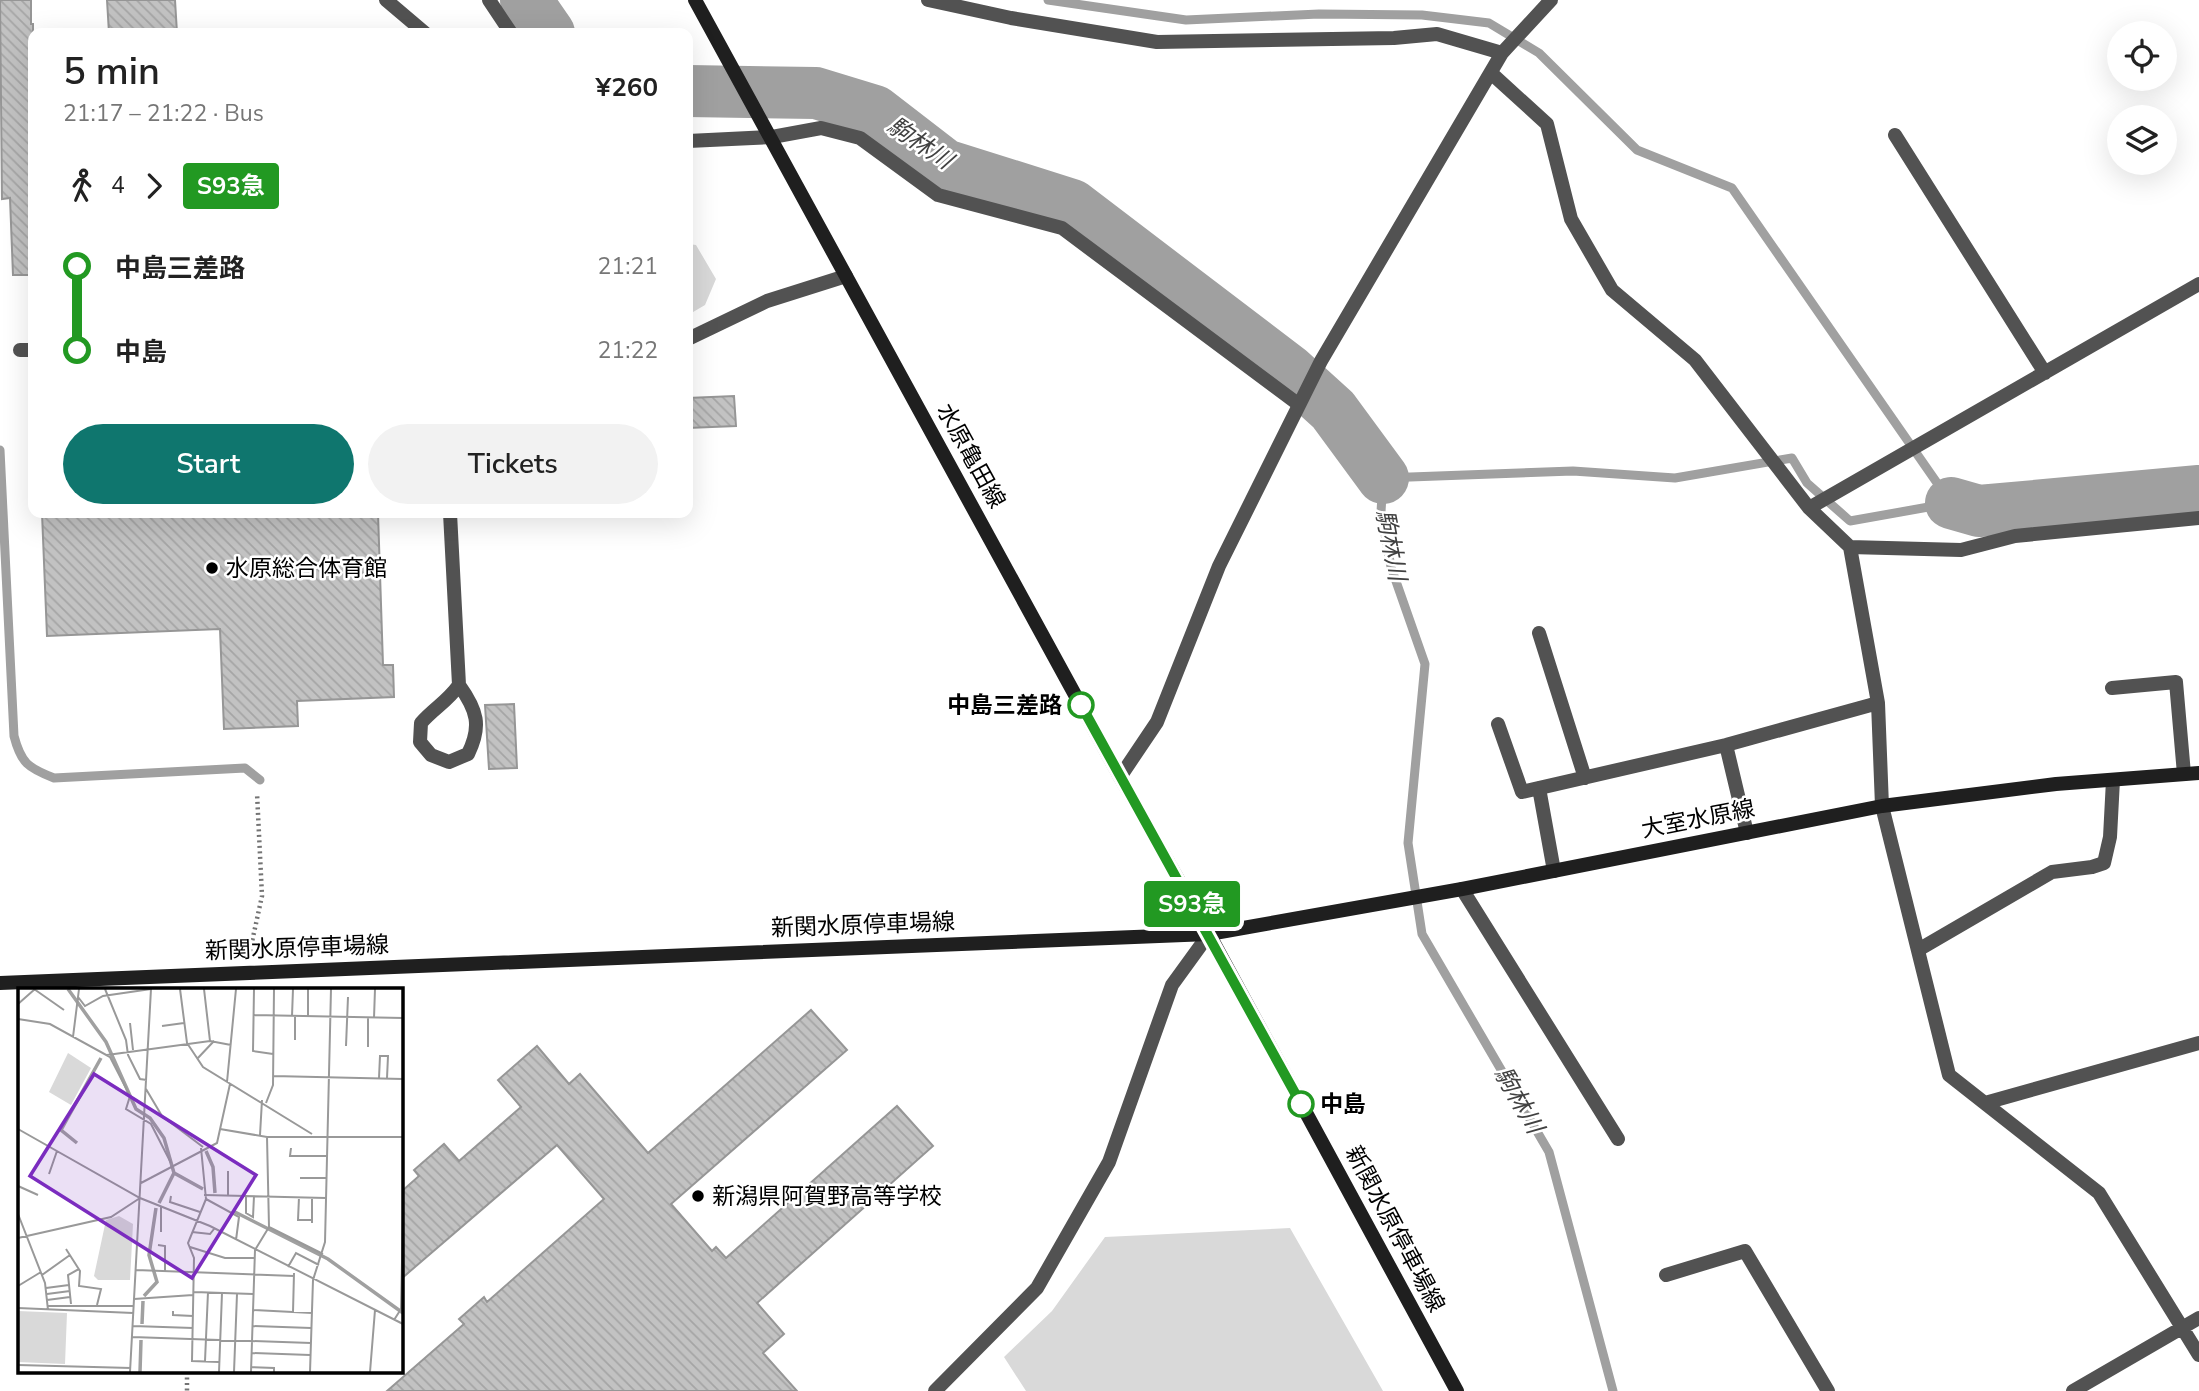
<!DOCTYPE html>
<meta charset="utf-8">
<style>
:root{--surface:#fff;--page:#f2f2f2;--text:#222;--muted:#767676;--accent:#0f766e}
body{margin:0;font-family:"Nunito Sans","Noto Sans JP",sans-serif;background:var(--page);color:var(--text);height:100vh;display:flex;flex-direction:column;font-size:26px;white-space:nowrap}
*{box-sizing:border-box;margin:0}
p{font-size:23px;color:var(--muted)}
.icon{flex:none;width:38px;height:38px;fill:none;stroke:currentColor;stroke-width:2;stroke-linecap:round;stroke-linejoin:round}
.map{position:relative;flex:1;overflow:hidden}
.side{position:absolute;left:28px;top:28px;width:665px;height:490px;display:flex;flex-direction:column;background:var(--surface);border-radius:14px;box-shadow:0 7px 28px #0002}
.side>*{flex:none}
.badge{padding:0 14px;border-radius:5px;font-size:24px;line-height:46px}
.controls{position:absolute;left:2107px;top:21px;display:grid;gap:14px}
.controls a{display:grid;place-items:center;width:70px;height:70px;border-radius:50%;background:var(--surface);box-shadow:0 7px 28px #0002;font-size:35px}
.map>.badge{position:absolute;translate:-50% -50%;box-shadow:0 0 0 4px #fff}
.legs{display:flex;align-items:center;gap:10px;height:77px;padding:0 35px;font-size:23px}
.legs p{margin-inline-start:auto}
.head{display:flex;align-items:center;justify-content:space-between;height:119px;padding:0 35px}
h1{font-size:38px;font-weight:600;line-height:52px}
.button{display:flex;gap:14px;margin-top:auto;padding:14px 35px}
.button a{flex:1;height:80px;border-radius:42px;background:var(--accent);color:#fff;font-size:28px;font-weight:600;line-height:80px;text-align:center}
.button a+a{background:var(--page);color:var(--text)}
ul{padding:0 35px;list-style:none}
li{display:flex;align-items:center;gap:24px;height:84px;font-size:26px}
li i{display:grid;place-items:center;width:10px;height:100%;margin:0 9px;background:currentColor}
li i::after{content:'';width:18px;height:18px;margin:-9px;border:5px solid;border-radius:50%;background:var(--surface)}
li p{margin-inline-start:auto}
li:first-child i{background:linear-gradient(#0000 50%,currentColor 0)}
li:last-child i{background:linear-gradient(currentColor 50%,#0000 0)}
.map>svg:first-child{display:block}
.green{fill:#d9d9d9}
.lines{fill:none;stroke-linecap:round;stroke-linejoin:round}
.stream{stroke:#a0a0a0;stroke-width:9}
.river{stroke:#a0a0a0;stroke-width:52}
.building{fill:url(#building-back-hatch);stroke:#969696;stroke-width:2}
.path{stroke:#747474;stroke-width:4.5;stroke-dasharray:2 3.5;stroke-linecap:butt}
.service{stroke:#525252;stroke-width:14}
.minor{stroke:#525252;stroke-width:14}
.secondary{stroke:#1f1f1f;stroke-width:14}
.line-1-casing{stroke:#fff;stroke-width:16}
.line-1{stroke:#292;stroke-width:10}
.poi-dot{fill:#000;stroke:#fff;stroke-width:2.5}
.stop-1-dot{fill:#fff;stroke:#292;stroke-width:3.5}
.labels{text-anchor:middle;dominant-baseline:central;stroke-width:5;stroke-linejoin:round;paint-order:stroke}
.street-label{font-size:23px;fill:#000;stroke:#fff}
.poi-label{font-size:23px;fill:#000;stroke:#fff;text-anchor:start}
.stop-label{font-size:23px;font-weight:bold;fill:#000;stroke:#fff;text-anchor:end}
.water-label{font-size:24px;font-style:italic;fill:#414141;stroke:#fff}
.inset-river{fill:none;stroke:#a0a0a0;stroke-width:3.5}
.inset-road{fill:none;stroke:#999;stroke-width:2}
.view{fill:#7b2cbf;fill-opacity:0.15;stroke:#7b2cbf;stroke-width:3.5}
.inset-edge{fill:none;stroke:#000;stroke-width:3.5}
</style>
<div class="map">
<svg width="2199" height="1391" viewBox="0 0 2199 1391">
<defs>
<pattern id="building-back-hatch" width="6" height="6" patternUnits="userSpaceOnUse" patternTransform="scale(1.75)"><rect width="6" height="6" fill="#c2c2c2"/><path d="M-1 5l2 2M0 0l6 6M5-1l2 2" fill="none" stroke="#a5a5a5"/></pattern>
</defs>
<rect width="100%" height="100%" fill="#fff"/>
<path class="green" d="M688,244l8,1 20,34 -11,26 -17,10z
M1290,1228l93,163h-357l-22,-34 48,-46 53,-74z"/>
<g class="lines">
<path class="stream" d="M1048,0l138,20 133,-6 103,1 67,8 50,30 98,97 95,38 219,315 -101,18 -43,-38 -15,-25 -117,20 -102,-7 -190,7 -2,34 10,55 34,97 -17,179 14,91 127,218 64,239
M0,450l14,286c7,27 14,32 40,42l191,-10 15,12"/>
<path class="river" d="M526,0l23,33
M688,91l128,2 59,18 70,54 127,40 218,166 43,39 50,68
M1951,503l28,8 220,-20"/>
</g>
<path class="building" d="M0,0h31v24h2v251h-20l-3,-77 -8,1z
M107,0h68l2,33h-68z
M734,396l2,30 -48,2v-30z
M42,513h336l5,152h10l1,32 -97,4 1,25 -74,3 -4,-100 -173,7z
M514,704l3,64 -28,1 -4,-64z
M811,1010l36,40 -176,154 41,47 4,-4 10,11 171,-152 36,40 -176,157 27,31 -21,19 34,38h-410l77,-67 -5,-5 25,-22 3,5 117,-103 -47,-54 -156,134v-87l18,-16 -5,-6 30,-26 15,17 62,-54 -23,-27 39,-34 32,38 11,-10 68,79z"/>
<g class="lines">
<path class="path" d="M250,951l12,-55 -5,-103
M187,1372v19"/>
<path class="service" d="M386,0l39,33
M688,339l79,-38 79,-25
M20,350h13
M450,513l9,172c18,25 23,41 9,69l-19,8 -18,-7 -11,-13 1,-19c13,-15 26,-21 38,-38"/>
<path class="minor" d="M489,0l22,33
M928,0l83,18 146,24 237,-4 43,-4 65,19
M1491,73l56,51 24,95 41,71 83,70 114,148 41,39 28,156 4,103 67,269 150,118 100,162
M1895,135l150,238
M688,141l84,-4 49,-9 39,10 78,57 124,33 236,176
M1809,508l390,-224
M1850,547l111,3 54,-14 184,-18
M1539,633l46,145
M2112,688l64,-6 8,92
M1498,724l24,68 204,-47 152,-42
M1726,745l21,88
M1120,777l37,-55 62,-156 102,-205 181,-308 49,-53
M1539,788l15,83
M1462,889l156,250
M1918,950l134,-78 40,-5 12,-4 6,-26 3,-57
M1985,1103l214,-60
M1666,1275l79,-24 83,140
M935,1391l102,-103 72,-126 63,-177 37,-51
M2073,1391l126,-73"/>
<path class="secondary" d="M695,0l425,777 89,157 248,457
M0,983l1209,-49 253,-45 420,-83 174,-22 143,-11"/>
</g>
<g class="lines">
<g class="line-1-casing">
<path id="line-1" d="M1081,705l220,399"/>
</g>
<use href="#line-1" class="line-1"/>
</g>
<g class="poi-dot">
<circle cx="212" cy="568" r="7"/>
<circle cx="698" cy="1196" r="7"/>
</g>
<g class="stop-1-dot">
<circle cx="1081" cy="705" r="12"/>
<circle cx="1301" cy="1104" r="12"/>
</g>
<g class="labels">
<g class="street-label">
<text transform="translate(971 456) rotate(61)">水原亀田線</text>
<text transform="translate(1698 819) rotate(-11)">大室水原線</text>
<text transform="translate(863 925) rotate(-2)">新関水原停車場線</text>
<text transform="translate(297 948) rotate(-2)">新関水原停車場線</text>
<text transform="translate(1395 1229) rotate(62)">新関水原停車場線</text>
</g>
<g class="poi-label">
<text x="226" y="568">水原総合体育館</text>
<text x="712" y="1196">新潟県阿賀野高等学校</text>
</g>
<g class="stop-label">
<text x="1062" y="705">中島三差路</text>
<text x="1320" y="1104" text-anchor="start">中島</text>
</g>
<g class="water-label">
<text transform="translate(920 143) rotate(34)">駒林川</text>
<text transform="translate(1391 545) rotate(79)">駒林川</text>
<text transform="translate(1519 1100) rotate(60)">駒林川</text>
</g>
</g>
<g transform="translate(18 988)">
<rect width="385" height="385" fill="#fff"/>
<path d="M50,65l23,15 -20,37 -22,-13zM101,228l14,8 -3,56h-32l-4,-4 12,-56zM0,323l49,2 -2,51 -47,-2z" fill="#d9d9d9"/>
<path class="inset-river" d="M50,1l38,53 30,67 14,9 14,20 10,35M59,155l-16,-13 40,-72M188,163l7,16 2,26M141,215l15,-30 29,16M215,223l95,48 75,54M126,308l13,-14 -8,-27 7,-47M124,336l1,-23M122,384l1,-32"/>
<path class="inset-road" d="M16,1l30,21M87,1l21,51 2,15 12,24 7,1M162,1l7,54 16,24 109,67M186,1l6,52M236,1l-1,62 20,3M60,9l7,9 18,-10 48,-7M0,16l17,-15M235,27l150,3M274,28l1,-27M277,28v24M290,28v-27M356,30l1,-29M0,31l32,5 60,33 20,39 -4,13 25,15 20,39M112,35l3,27M144,38l22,-3M55,49l6,-48M328,58l2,-49M350,59v-29M89,67l103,-14 21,4M179,71l17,-18M255,88l130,3M361,90l1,-22h8l-1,22M209,94l9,-93M128,101l16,27 41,31M248,115l7,-18 1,-96M0,141l122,69 70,28 193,98M202,141l47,8h136M242,147l2,-35M183,160l5,51 -18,44 6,15 -2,103 27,1M273,160l-1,8h37M210,183v25M31,186l8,-23M282,190h26M123,195l76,-40 13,-59M0,198l20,9M186,207l122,3M153,208l-1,6 30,10M228,208v17l7,4 1,-21M281,209l-1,23h13M188,211l33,18 -3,23M0,226l27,69 3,27M294,235v-25M251,239l54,27M143,244v-25M174,244l18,2 4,-5M0,250l93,-21 29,-19M140,257l7,1v25M172,259l35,11h29M48,261l14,22 -1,15 22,3 -4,16M270,279l8,-14 23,12M118,282l158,6M24,287l28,-20M0,298l23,-14M28,300l23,-3M176,304l59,2M29,306l23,-3M116,311l59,-4M29,312l23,-3M53,316l-3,-29 11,-6M30,318h86M0,320l115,5M235,322l59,3M155,323v4l20,1M275,324l1,-39M376,332l7,-11 2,-94M115,338l60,2M234,338l59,2M114,349l179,6M233,365l59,2M187,373l3,-69M0,377l113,3M233,379l23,1v4M112,384l21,-383M201,384l3,-79M216,384l3,-78M233,384l4,-122 14,-23 -2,-90M292,384l3,-92 12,-38 6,-253M352,384l5,-62"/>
<path class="view" d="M76,86l162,101 -64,103 -162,-102z"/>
<rect width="385" height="385" class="inset-edge"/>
</g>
</svg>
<div class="controls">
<a><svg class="icon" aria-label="locate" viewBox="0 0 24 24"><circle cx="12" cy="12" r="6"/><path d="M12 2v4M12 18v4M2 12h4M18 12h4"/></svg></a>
<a><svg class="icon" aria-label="layers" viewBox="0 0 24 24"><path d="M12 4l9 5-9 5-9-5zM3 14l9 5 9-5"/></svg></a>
</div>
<b class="badge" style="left:1192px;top:904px;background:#292;color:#fff">S93急</b>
<section class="side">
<div class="head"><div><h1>5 min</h1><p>21:17 – 21:22 · Bus</p></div><b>¥260</b></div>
<div class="legs"><svg class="icon" aria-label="walk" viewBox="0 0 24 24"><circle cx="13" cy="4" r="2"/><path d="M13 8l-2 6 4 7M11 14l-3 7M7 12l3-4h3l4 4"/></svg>4<svg class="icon" aria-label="forward" viewBox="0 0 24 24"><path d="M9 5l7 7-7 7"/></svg><b class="badge" style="background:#292;color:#fff">S93急</b></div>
<ul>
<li><i style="color:#292"></i><b>中島三差路</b><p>21:21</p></li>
<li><i style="color:#292"></i><b>中島</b><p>21:22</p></li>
</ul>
<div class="button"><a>Start</a><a>Tickets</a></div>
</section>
</div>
